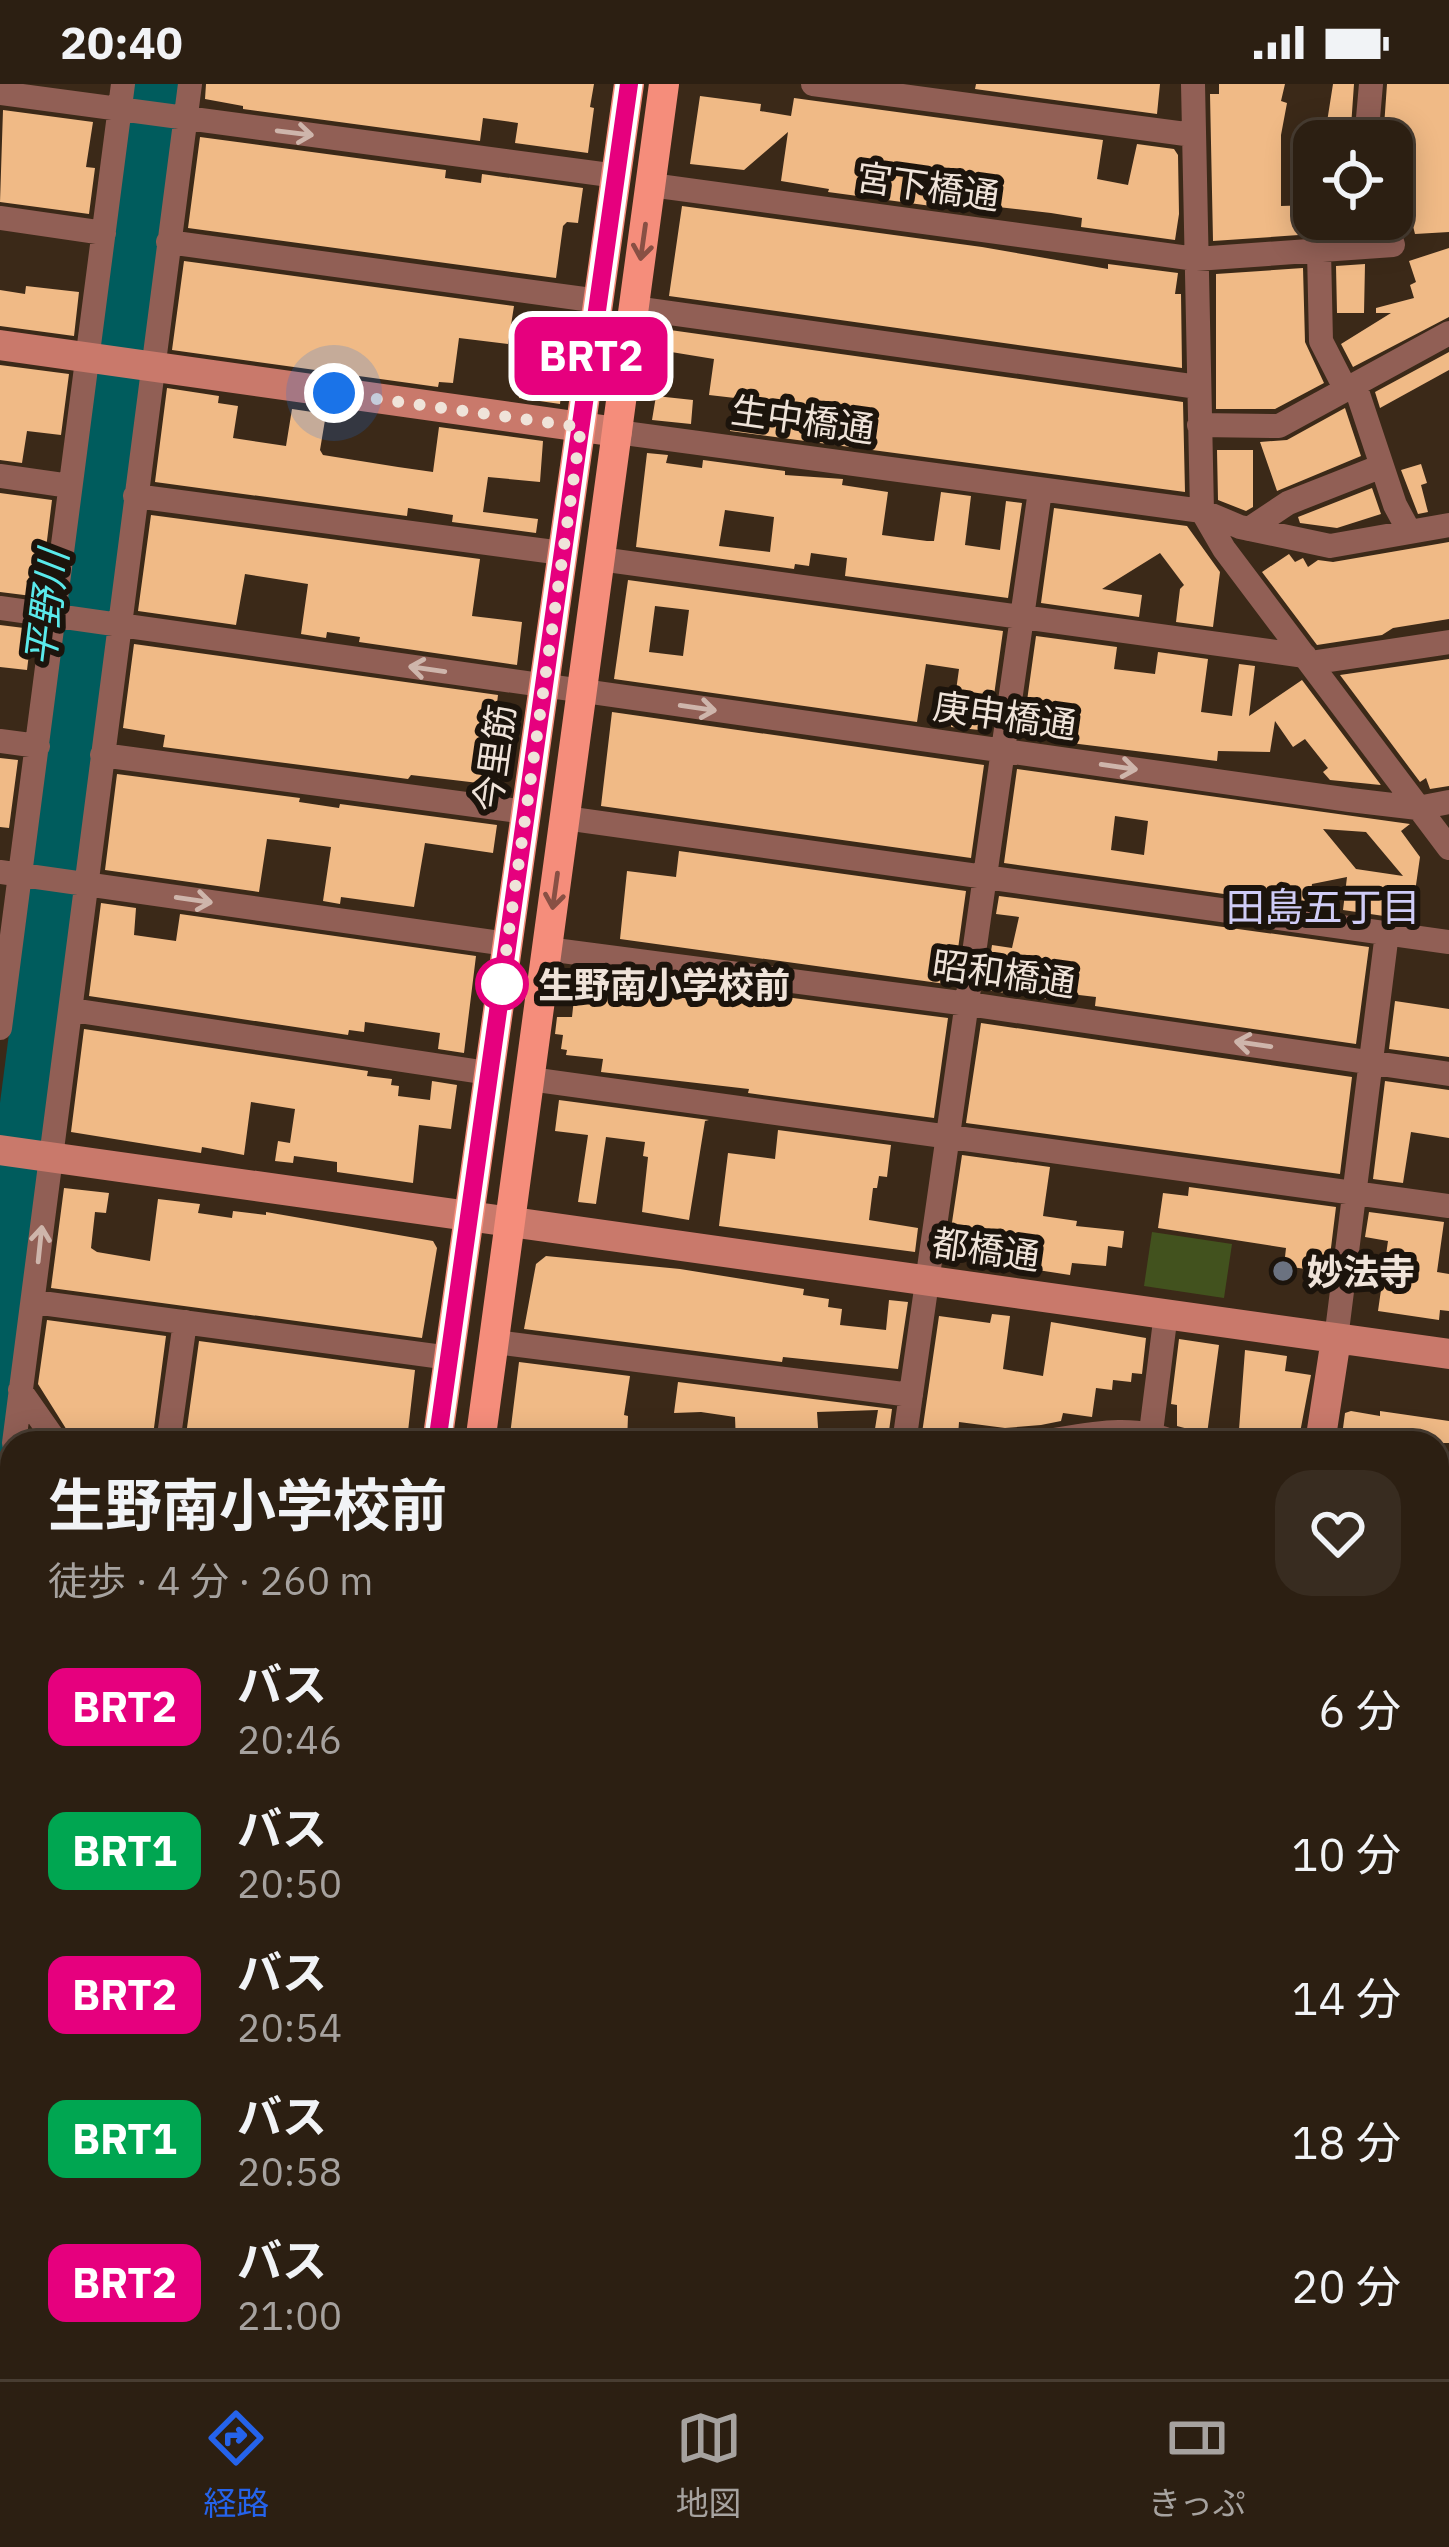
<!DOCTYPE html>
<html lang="ja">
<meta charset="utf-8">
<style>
:root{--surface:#2c1f12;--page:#382c20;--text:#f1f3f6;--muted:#a6a29f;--line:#483d32;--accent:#2563eb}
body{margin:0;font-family:"IBM Plex Sans","Noto Sans JP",sans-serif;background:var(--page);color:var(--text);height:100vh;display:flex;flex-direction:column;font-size:45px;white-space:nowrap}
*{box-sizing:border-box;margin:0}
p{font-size:39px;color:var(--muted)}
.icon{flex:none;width:66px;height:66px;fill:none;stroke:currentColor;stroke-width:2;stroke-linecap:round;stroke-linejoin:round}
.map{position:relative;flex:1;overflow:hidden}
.side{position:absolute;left:0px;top:1347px;width:1449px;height:948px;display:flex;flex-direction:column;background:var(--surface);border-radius:36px 36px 0 0;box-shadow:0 6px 30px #0003,0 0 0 3px var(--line)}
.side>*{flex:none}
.badge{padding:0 24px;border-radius:18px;font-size:42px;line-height:78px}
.tools{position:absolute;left:1293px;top:36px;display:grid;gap:24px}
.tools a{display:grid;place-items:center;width:120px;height:120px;border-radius:24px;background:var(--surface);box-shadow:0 6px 30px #0003,0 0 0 3px var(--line);font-size:60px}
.you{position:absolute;width:60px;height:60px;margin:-30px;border:9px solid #fff;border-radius:50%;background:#1a73e8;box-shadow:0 0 0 18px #1a73e833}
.map>.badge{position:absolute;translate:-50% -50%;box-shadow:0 0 0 6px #fff}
.round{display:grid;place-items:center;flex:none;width:126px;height:126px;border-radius:36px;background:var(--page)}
.summary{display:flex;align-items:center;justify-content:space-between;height:204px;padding:0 48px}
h1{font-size:57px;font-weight:700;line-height:90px}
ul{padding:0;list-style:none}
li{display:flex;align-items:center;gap:36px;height:144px;padding:0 48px}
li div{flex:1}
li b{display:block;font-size:45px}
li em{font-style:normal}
li .badge{min-width:132px;font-weight:700;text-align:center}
.status{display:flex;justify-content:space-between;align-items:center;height:84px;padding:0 60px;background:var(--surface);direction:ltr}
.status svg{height:33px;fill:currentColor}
.menu{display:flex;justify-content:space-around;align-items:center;height:168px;border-top:3px solid var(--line);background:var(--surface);font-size:33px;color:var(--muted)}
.menu a{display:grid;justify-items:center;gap:6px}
.menu .active{color:var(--accent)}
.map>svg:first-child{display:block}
.green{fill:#42521e}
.water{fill:#005c5d}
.building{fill:#f0ba86;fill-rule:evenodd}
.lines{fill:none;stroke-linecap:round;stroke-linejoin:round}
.street{stroke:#915f55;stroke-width:24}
.secondary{stroke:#c9796b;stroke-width:30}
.primary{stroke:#f58d7b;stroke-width:30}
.oneway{stroke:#ceb5ab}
.oneway2{stroke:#885044}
.line-casing{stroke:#fff;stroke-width:27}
.line{stroke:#e6007e;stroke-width:18}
.walk{stroke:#efe3d9;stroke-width:12;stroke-dasharray:0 21.6}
.stop-dot{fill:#fff;stroke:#e6007e;stroke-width:6}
.worship-dot{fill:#6b7280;stroke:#1c140c;stroke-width:4.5}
.labels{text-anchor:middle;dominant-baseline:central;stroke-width:12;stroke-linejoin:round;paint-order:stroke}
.street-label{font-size:36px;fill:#efe3d9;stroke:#1c140c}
.stop-label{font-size:36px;font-weight:bold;fill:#efe3d9;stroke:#1c140c;text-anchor:start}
.poi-label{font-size:36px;font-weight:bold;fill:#efe3d9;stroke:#1c140c;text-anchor:start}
.water-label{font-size:39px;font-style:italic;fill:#5aeaeb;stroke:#1c140c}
.neighbourhood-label{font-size:39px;fill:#cfccf7;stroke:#1c140c}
</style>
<div class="status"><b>20:40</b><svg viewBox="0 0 49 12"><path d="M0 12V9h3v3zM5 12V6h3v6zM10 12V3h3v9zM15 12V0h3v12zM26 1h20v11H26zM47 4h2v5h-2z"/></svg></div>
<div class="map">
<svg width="1449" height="2295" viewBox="0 0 1449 2295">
<rect width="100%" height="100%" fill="#3b2918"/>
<path class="green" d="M1152,1148l80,12 -8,54 -80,-12z"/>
<path class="water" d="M132,0h49l-181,1395v-376z"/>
<path class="building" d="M206,0h388l-4,23 4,1 -6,45 -73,-10 3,-20 -35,-5 -3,23 -237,-32v-3l-38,-7z
M976,0h184l-3,30 -182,-25z
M1219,0h66l-4,17 6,2 -6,32v71l32,-1 1,14h55l2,11 -158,11 -3,-147h9z
M1333,0h21l-4,57h-26z
M1387,0h62v148l-34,2 -2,-8 -8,2 -5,-15 -8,-8v-64h-9z
M700,12l61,8 -1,7 31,5 3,-18 309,42 -6,39 31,6 9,-41 37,5 4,6 1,59 -4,26 -94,-13 1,-9 -31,-5 -89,-10 -1,7 -133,-18 1,-3 -48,-8 7,-49 -44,38 -54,-6z
M3,26l90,12 -7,45 9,1 -6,46 -89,-12z
M200,53l246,33 -1,8 36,5 1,-9 101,14 -5,35 -11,-1 -4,4 -7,52 -368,-50z
M682,122l300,41 126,22v-5l70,9 -3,21h6l1,74 -513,-72z
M1449,164v69l-96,50 -12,-23 50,-31h-15v-5l38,-10 -4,-13 6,-3 -7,-21z
M184,177l330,45 -6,38 -49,-6 -6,45 -14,-1 -1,5 -266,-37z
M1365,180l-1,49h-27l-1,-47z
M1303,184l2,74 19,41 -49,26h-59v-135z
M26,202l53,6 -5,44 -74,-10v-36l25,4z
M663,245l520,73 2,90 -455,-61 5,-33 -26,-3 5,-36 -55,-9z
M523,267l42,4 -5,49 -41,-6z
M1449,268v18l-69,38 -5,-16z
M0,281l69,9 -8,61 -34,-4 -5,32 -22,-3z
M167,304l52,8 -1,7 20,3 -5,32 53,8 6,-37 34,5 -6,36 3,5 75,12 35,5 6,-45 104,14 -3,41 -52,-5 -5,35 55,7 -2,14 -84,-11 1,-7 -45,-7 -1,8 -252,-34z
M656,312l37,4 -2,24 -39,-4z
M1345,324l16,48 -84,35 -17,-49 27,-2z
M1217,366h36v57l-7,4 -28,-11z
M647,369l21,2 -2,8 36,5 1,-8 82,11v4l58,4 -1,6 46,7 -6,43 45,6h7l7,-49 30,4 -6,49 35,5 6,-49 16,2 -14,95 -163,-22 2,-18 -36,-5 -2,13 -14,-2 -1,5 -158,-22zM725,426l49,7 -4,35 -51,-6z
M1421,380l6,19 -6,2 7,27 -10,2 -17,-44z
M1372,404l9,26 -44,14 -37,-5 -2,-6z
M0,409l52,7 -12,97 -40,-5z
M1054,424l133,18 33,46 -7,55 -37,-5 4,-33 4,-4 -24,-32 -58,36 40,6 -3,22 -98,-14z
M151,431l329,44 -8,57 50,6 -5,43 -158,-23 1,-5 -33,-5 -1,6 -25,-4 7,-50 -63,-10 -9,51 -98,-14z
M1449,458v77l-56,9 -11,7 -65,10 -55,-73 27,-18 6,8 8,-4 5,9 10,-7 15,2z
M628,496l375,51 -14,100 -38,-4 8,-58 -33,-5 -9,58 -303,-43zM655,522l34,4 -6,46 -34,-4z
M0,541l32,4 -5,41 -27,-3z
M1036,552l81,11 -3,22 41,5 3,-22 50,7 -7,53 31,4 7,-52 16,2 -6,50 53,-36 79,105 -51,-5 -7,-8 5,-4 -23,-29 -12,8 -18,-26 -5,31 -52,-1 -1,10 -195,-24z
M134,560l364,51 -11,89 -76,-9 -3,4 -245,-32 2,-12 -42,-7z
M1449,575v127l-19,3 -4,-11 -6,4 -80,-107z
M612,628l372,53 -13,93 -370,-52z
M0,674l18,2 -9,68 -9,-1z
M1017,685l393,55 -9,7 19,26 -9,63 -68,-10 4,-33 -35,7 -3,22 -305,-43zM1115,732l33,5 -4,34 -33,-5zM1323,745l43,3 37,44 -47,-7z
M117,690l183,24 -1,4 40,6 1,-4 157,21 -4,28 -68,-10 -11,64 -73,-10 -1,7 -17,-3 8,-54 -54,-7 -10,-1 -8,53 -154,-22z
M679,767l287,40 -13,94 -333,-46 7,-68 49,6z
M999,812l370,51 -13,97 -261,-38 1,-9 -34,-4 -2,8 -75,-11 7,-45 20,3 7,-31 -23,-3z
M101,819l35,5 -2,27 42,6 4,-27 296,42 -12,97 -26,-4 2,-16 -75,-11 -1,10 -15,-2 -1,5 -259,-39z
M577,886l371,48 -14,100 -186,-25 1,-4 -148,-17 2,-13 -37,-4 1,-5 -6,-1 2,-14 -8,-1 2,-17h15z
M1395,917l54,8v48l-60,-8z
M981,939l371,54 -12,97 -374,-51z
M84,945l284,42 -1,5 25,3 -1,6 8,1 -1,10 32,4 2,-19 25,4 -6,44 -32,-4 -6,58 -76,-11v-10l-43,-6 -1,7 -18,-2 3,-20 12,2 5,-34 -44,-7 -7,53 -42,-8 -1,6 -130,-21z
M1385,997l64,9v48l-38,-6 -8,51 -30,-4z
M559,1016l150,20 -4,1 -16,99 -47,-8 6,-55 -5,-1 2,-14 -39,-5 -10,67 -18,-2 10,-67 -33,-4z
M778,1046l113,15 -4,32 -8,-1 -2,12h-4l-4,32 49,8 -3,24 -196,-26 9,-73 47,6z
M962,1071l88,12 -7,49 34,5 -1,5 48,5 -2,17 -14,-2 -2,20 -34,-3 -2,12 -123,-19z
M1189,1103l147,20 -8,65 -44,-6 2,-18 -128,-20 5,-35 25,3z
M64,1104l45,5 -3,20 -11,-1 -4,36 6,4 53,9 8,-62 42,5 -2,9 34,5 1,-7 33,4v-3l167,29 4,7 -15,90 -371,-50z
M1369,1128l75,10 -7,50 12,2v37l-9,-1 -1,10 -61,-9 10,-70 -23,-4z
M546,1172l134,13 124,20 -1,6 26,4 -1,8 14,2 -2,16 46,5 3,-30 19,2 -10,67 -115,-12 -1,5 -258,-33 12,-65z
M992,1230l18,2 -7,53 40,7 8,-54 95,16 -4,36 -10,-1 -1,9 -18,-2 -1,10 -16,-2 -4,29 -29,-4 -2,8 -20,4 -36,3 -46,-6 -1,14 -36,-3 17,-117 51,7z
M47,1236l119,16 -14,107h-77l-37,-59z
M1179,1255l40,6 -12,89 -30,-8v-21l-6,-1z
M199,1257l216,29 -8,70 -40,-4 1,7h-175v-8h-7z
M1245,1266l42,6 -2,15 26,4 -13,68h-60z
M519,1278l111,14 -6,39 4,1 -1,27h-118z
M678,1298l214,27 -4,29 -14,-3 4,-25 -61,2 2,31h-83l-1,-26 -34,-5 -27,1z
M1351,1327l29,5v-5l69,10v22h-108l4,-30z"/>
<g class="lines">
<path class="street" d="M813,0l380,51
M1193,0l9,427 22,38 225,299
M0,9l617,83
M1366,57l5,-57
M651,101l545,74 197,-14 -8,-26
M0,134l104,15
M168,158l431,59
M1319,167l2,90 25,49
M634,224l564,79
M1355,301l40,120 14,26
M1199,341l80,1 170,-93
M617,348l585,79 38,16 90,19 119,-21
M0,392l70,10
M135,412l427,57
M1249,445l39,-26 94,-37
M600,475l705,97
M0,524l1350,192 68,8 31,-6
M1310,579l139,-21
M0,657l38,5
M102,671l424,57
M565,734l884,124
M0,788l507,72
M547,865l421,55 481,70
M72,926l416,63
M0,944l123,-944
M530,995l919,127
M34,1218l416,56
M1336,1255l51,-406
M495,1258l416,53
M20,1306l37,53
M1151,1348l15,-119
M14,1359l176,-1359
M168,1359l17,-121
M904,1359l136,-952
M1036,1359c47,-7 95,-21 139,0
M1437,1442l12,1
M0,1451l12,-75
M1437,1589l12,1
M0,1667l12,9
M1437,1734l12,1
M0,1752l12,2
M0,1950l12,-84
M116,2295v-12
M548,2295v-12"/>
<path class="secondary" d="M0,261l617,87
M0,1066l1449,204
M1320,1359l16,-104
M1437,1877l12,2
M0,2189l12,2
M677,2283l84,12"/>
<path class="primary" d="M437,1359l192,-1359
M480,1359l184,-1359
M314,2295l1,-12
M353,2295v-12"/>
</g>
<defs><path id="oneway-shaft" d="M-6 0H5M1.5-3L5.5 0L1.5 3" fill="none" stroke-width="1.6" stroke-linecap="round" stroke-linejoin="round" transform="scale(3)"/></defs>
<g class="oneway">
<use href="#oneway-shaft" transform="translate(295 49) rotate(7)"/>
<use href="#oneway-shaft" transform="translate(427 585) rotate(-172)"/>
<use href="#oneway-shaft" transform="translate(698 624) rotate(8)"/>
<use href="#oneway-shaft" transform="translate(1119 683) rotate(8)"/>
<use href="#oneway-shaft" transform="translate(194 816) rotate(8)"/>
<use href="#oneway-shaft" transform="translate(1253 960) rotate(-172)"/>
<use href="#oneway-shaft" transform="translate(40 1160) rotate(-84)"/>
</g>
<g class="oneway2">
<use href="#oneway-shaft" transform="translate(643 158) rotate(98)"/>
<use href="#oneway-shaft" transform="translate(555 807) rotate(98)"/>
</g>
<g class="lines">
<g class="line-casing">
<path id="line" d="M437,1359l192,-1359"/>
</g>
<use href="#line" class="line"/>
<path class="walk" d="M334,309l247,34 -80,560 1,-3"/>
</g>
<circle class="stop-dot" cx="502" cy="900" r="24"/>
<circle class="worship-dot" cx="1283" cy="1187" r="12"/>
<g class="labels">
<g class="street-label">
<text transform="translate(928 102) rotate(8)">宮下橋通</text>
<text transform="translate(803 335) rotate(8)">生中橋通</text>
<text transform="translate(1005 631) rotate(8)">庚申橋通</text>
<text transform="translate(494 674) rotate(-82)">今里筋</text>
<text transform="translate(1004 889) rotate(8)">昭和橋通</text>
<text transform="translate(986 1165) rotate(8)">都橋通</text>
</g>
<g class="stop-label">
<text x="538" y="900">生野南小学校前</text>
</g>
<g class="poi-label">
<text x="1307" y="1187">妙法寺</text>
</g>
<g class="water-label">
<text transform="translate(46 524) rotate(-83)">平野川</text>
</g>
<g class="neighbourhood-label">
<text x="1323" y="822">田島五丁目</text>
</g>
</g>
</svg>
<div class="tools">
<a><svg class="icon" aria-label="locate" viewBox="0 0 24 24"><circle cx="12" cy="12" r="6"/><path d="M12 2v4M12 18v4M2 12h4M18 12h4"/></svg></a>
</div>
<div class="you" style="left:334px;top:309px"></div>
<b class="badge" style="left:591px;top:272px;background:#e6007e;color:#fff">BRT2</b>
<section class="side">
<div class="summary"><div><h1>生野南小学校前</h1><p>徒歩 · 4 分 · 260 m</p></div><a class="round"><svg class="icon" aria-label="heart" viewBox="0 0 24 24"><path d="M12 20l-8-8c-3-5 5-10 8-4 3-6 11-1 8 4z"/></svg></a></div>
<ul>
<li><span class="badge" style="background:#e6007e;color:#fff">BRT2</span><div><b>バス</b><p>20:46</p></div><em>6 分</em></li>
<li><span class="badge" style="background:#00a651;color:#fff">BRT1</span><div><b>バス</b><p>20:50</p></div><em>10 分</em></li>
<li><span class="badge" style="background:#e6007e;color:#fff">BRT2</span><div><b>バス</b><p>20:54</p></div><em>14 分</em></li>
<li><span class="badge" style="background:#00a651;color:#fff">BRT1</span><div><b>バス</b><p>20:58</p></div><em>18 分</em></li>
<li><span class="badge" style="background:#e6007e;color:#fff">BRT2</span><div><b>バス</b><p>21:00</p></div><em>20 分</em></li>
</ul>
</section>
</div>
<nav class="menu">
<a class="active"><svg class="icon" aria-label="directions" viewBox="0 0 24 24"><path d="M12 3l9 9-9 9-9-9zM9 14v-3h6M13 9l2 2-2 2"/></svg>経路</a>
<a><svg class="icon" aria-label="map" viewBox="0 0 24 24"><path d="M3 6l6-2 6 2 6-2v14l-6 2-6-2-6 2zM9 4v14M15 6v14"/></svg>地図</a>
<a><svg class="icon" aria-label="tickets" viewBox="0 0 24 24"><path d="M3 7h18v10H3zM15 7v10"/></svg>きっぷ</a>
</nav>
